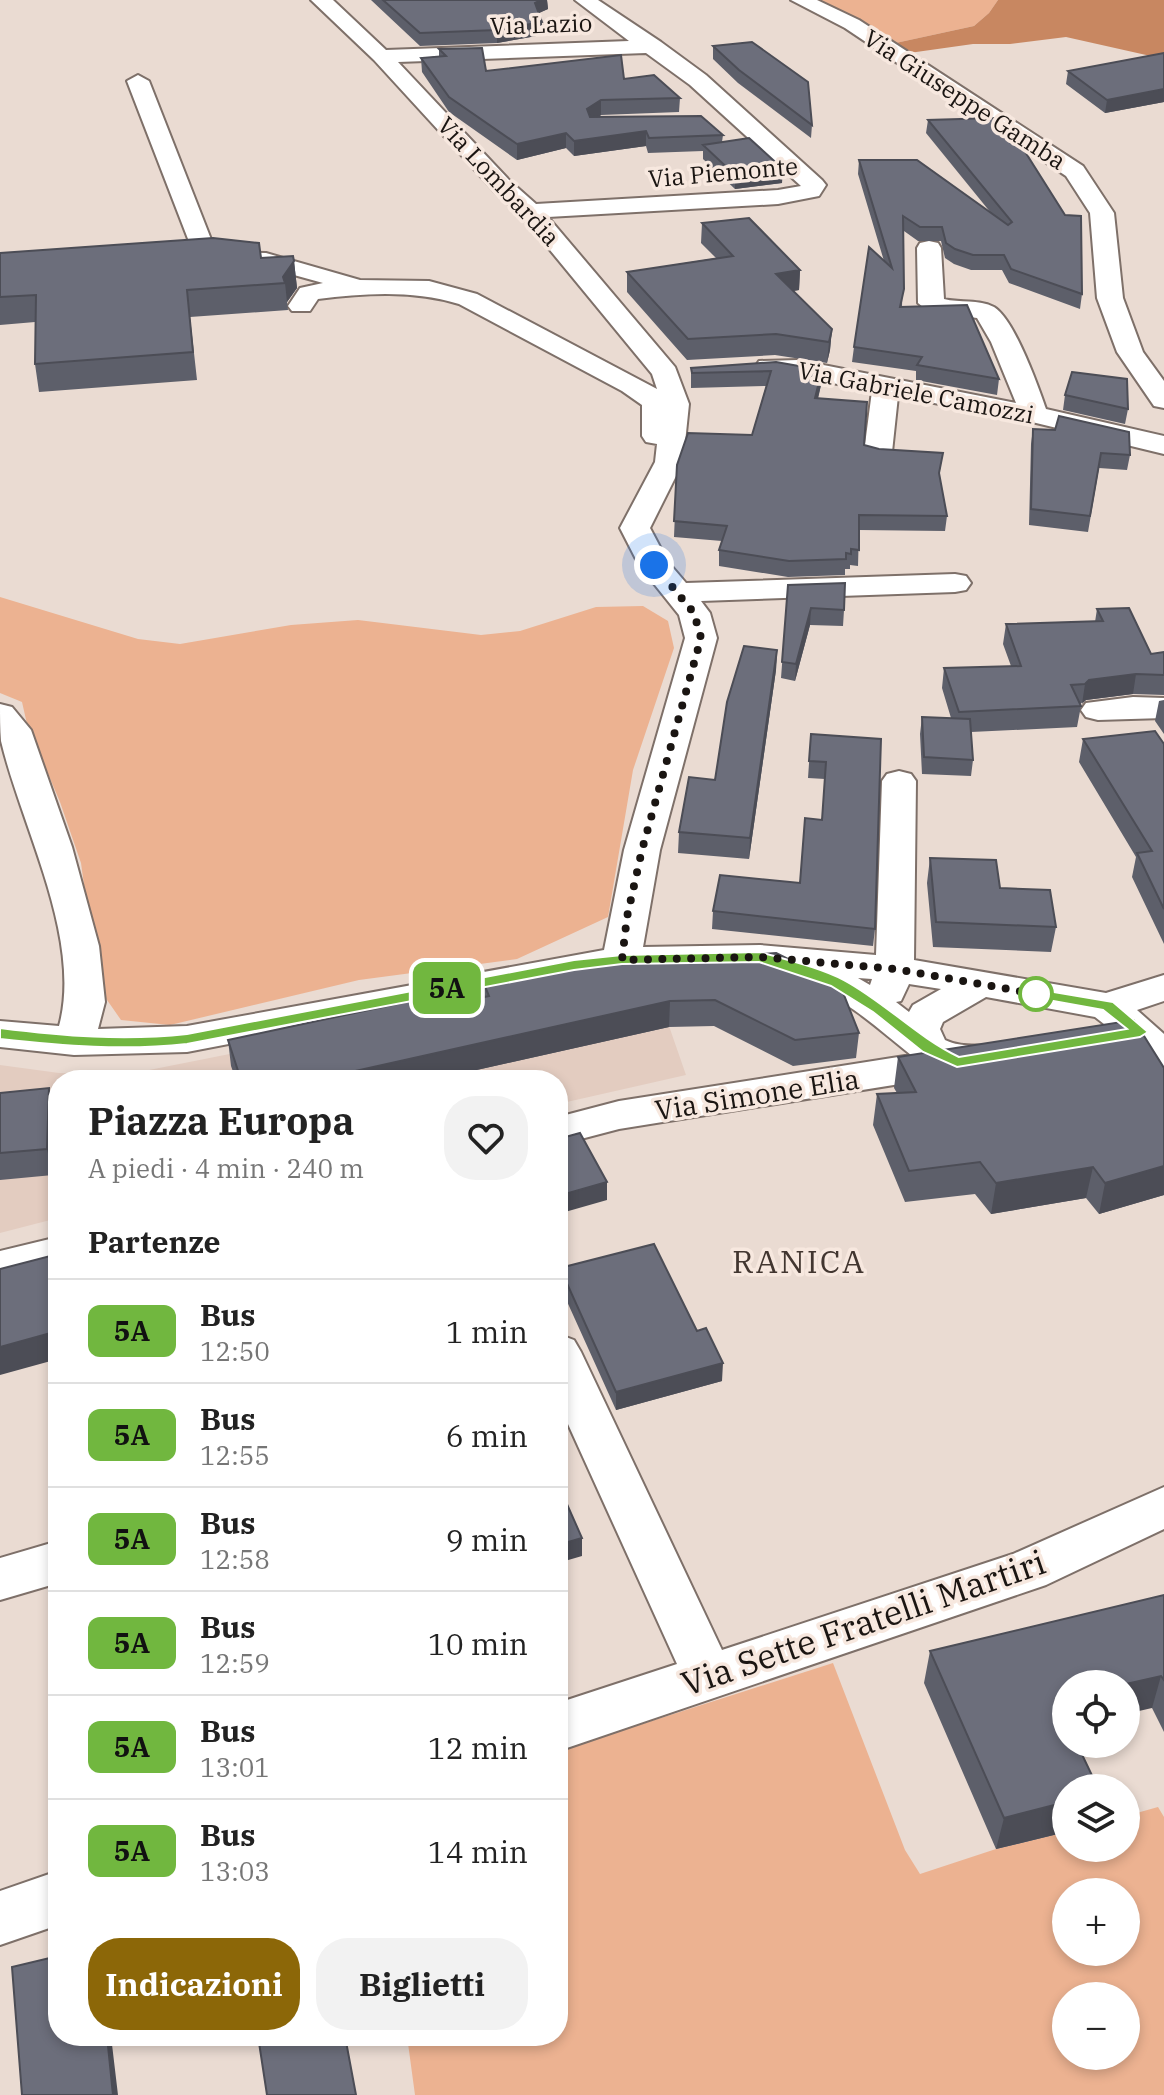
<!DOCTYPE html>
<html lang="it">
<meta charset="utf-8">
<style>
:root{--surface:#fff;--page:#f2f2f2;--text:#222;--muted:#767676;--line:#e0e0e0;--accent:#8c6708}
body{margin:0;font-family:"IBM Plex Serif",serif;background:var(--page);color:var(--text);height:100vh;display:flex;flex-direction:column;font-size:30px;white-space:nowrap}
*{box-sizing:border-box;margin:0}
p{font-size:26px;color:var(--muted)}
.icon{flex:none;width:44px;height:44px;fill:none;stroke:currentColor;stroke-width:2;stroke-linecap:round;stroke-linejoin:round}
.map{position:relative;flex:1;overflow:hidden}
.panel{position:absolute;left:48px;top:1070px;width:520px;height:976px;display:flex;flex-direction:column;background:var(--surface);border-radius:32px;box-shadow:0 4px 12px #0003}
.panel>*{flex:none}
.badge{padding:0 16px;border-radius:12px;font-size:28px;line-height:52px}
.buttons{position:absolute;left:1052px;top:1670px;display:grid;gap:16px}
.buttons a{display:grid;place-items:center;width:88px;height:88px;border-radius:50%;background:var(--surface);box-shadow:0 4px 12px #0003;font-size:40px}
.you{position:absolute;width:40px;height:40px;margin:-20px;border:6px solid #fff;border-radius:50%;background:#1a73e8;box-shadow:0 0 0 12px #1a73e833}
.map>.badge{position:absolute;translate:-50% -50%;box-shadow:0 0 0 4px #fff}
h2{padding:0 40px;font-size:30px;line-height:72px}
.round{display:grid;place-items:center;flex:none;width:84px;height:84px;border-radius:32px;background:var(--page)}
.headline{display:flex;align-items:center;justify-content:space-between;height:136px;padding:0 40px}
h1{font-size:38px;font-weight:800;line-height:60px}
.primary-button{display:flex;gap:16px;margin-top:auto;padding:16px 40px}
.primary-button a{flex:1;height:92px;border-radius:32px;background:var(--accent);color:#fff;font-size:32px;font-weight:800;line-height:92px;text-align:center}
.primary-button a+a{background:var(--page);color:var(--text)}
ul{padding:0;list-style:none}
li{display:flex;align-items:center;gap:24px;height:104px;padding:0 40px;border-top:2px solid var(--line)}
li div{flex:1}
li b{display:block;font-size:30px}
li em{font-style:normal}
li .badge{min-width:88px;font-weight:700;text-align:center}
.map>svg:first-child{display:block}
.built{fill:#e3ccc0}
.green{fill:#ecb291;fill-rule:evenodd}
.forest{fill:#c88761}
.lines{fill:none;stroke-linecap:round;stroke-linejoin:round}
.minor-casing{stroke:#7e7069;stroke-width:4}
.minor{fill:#fff;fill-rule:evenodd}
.wall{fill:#5d5f6a}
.shaded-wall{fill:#4c4d56}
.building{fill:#6c6e7b;stroke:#4c4d56;stroke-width:2}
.line{fill:#71b73f;stroke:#fff;stroke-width:2}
.walk{stroke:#1a1512;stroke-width:8;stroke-dasharray:0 14.4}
.stop-dot{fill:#fff;stroke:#71b73f;stroke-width:4}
.labels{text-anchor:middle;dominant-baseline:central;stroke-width:7;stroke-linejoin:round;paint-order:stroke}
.far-street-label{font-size:24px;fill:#1a1512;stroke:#f7e8df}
.street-label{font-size:28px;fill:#1a1512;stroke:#f7e8df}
.quarter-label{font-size:32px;letter-spacing:2px;fill:#423630;stroke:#f7e8df}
.near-street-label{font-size:34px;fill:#1a1512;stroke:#f7e8df}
</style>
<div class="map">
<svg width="1164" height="2095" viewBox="0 0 1164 2095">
<rect width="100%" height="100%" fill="#eadbd2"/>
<path class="built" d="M652,977l34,98 -128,29v-24h-500v138l-58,15v-168l59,8 70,1 468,-93z"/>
<path class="green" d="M810,0h188l-9,13 -15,13 -83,18z
M0,597l138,42 42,5 111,-19 67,-5 123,15 39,-4 76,-24 47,-1 25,15 6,27 -41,122 -25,147 -91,42 -158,21 -189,45 -49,-5 -23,-33 -17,-124 -21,-61 -33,-78 -5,-22 -22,-9z
M833,1663l72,187 15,24 76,-25 70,-17v16h60v-32l32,-9 6,10v278h-749l-8,-59h151v-285zM1126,1892v60h-60v-60zM1126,1996v60h-60v-60z"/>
<path class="forest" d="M998,0h166v59l-98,-22 -56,7h-37l-71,10 -11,-10 83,-18 15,-13z"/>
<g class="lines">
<g class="minor-casing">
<path id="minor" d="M311,0h22l53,50 243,-9 -54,-41h23l63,42 45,33 116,105 4,5 -7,11 -41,8 -230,13 127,150 14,37 -6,58 -33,66 18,34 18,21 269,-9 11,2 5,7 -5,7 -11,2 -254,9 9,12 7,25 -57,212 -17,97 117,-2 116,10 6,-174 5,-7 12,-3 12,3 5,7 -2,179 192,33 58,-18v26l-27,9 27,24v44l-14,-4 -19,-29 -36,-28 -109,-20 -43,25 -3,7 5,11c19,9 35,3 55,8l6,10 -6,10 -381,61 -61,16v-28l61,-16 292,-46c-29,-23 -58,-50 -91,-65 -12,-6 -25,-7 -32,-18 -70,-7 -144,-2 -214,5l-387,75 -113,3 -74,-8v-26l59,5c24,-87 -38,-200 -58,-285 -1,-12 -1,-25 -1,-37l12,3 19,23 41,117 27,99 6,56 -7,27 89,-3 417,-76 20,-100 61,-212 -6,-23 -40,-50 -19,-37 35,-66 2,-18 -11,-2 -4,-6v-31l-20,-14 -163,-87c-46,-14 -94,-11 -141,-5l-8,12h-18l-4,-5 12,-18 23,-5 -58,-16 -32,-1 -38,-9 -68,-176 11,-6 11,6 65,166 19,5 33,1 94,27 69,1 48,13 180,95 -5,-15 -130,-158 -28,-25 -120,-131zM646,53l44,32 111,101 -23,4 -242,14 -26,-23 -112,-119zM858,978l14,1 -2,6zM909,984l32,5 -28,16 -4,7 -13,-10 5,-1z
M791,0h26l42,20 224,146 31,47 9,85 20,54 21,29v27l-10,-2 -37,-54 -20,-54 -7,-85 -24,-37 -221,-148z
M929,241l9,2 3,5 3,51c15,4 35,0 50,8 20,12 44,79 52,102l118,27v18l-132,-32 -134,-26 -6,56 -4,6 -10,3 -10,-3 -4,-6 8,-61 -74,-15 -39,-3 -4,-6 4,-6 39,-1 218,43 -25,-61 -14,-24 -49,-7 -10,-8 -1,-55 3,-5z
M1133,697l31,1v20l-66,2 -12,-3 -5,-7 5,-7z
M58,1237v32l-58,14v-32z
M558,1334l16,6 7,12 141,298 291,-96 151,-67v42l-118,56 -488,166v-48l119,-39 -119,-262z
M58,1541v42l-58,17v-42z
M58,1871v54l-58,20v-54z"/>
</g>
<use href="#minor" class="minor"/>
</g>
<path class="wall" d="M371,0h176l1,9 -10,4 4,9v13l-45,8 -77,3z
M713,46l99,79 -1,13 -73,-55 -25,-24z
M439,49l47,22 138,8 56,19 -1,14 -78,3 -2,2 124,18 -1,7 60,41 -47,6 -32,-30v-8l-55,2 -2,-7 -72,10 -8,-8 -49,12 -68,-48 -27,-40 -1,-14 18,-2z
M1164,53v49l-59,11 -39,-29 2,-13z
M928,120l154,174 -2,15 -71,-26 -7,-13h-31l-17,-6 -9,-6 -4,-17h-23l-14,-10 -2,76 97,72 -2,16 -81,-15v-9l-64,-9 2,-15 30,-86 -26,-87 1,-14 132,53 -65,-80z
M702,223l98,47 -1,20 -6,1 39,38 -2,21 -3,13 -52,-8 -88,5 -60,-68v-20l89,-14 -15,-15z
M0,253l261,5 33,3 3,27 -10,14 1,8 -98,7 7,63 -158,12 -4,-28v-42l-35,3z
M691,368l131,2 -1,15 -3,14 46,46 15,4 64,4 -4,23 8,40 -2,15 -86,-1 -1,36 -8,-1v4h-5v6l-57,2 -69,-11v-16l3,-9 -48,-4 3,-72 75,-30 14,-49 -75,2z
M1065,395l63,14 -3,15 -62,-14z
M1033,429l97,26 -3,15 -28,-2 -11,64 -59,-7 2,-81z
M788,585l56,25 -1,16 -33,-1 -15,56 -14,-3z
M1097,609l54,45 13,-2v43l-31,-1 -47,6 -6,4 1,2 -4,21 -106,5 2,28 -2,16 -49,-2 -2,-40 2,-17 29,1 -9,-30 2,-20 67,-2 -8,-22 3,-20 89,-2z
M777,650l-1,20 -27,189 -71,-6 1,-21 36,-52z
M1164,700v34l-9,-13 4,-20z
M811,734l70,5 -6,190 -2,17 -161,-17 1,-18 87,-28 22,-63 3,-41 -17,-1z
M1083,739l81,5v200l-32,-67 4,-20 -57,-95z
M930,858l70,30 56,39 -5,25 -118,-5 -6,-64z
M628,963l231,70 -3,25 -63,8 -79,-40 -45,1 -237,53h-196l-5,-14 -3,-26 188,-28 68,-14v-14z
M898,1057l266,11v127l-65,19 -13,-16 -95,16 -16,-20 -70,8 -32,-77 4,-31 20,-1 -3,-5z
M0,1093l55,21 -2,61 -53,5z
M560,1268l137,63 25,50 -106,29 -56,-124z
M1164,1595v137l-12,-24 -86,-24v148l-70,17 -72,-166 6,-32z"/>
<path class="shaded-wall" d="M541,0h6l1,9 -13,6v-12z
M542,22v13l-45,8v-13z
M1164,89v13l-59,11 2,-13z
M601,100v15l-14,9v-15z
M646,131v15l-72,10v-15z
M566,133v15l-49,12v-16z
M783,169l-1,14 -47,6v-14z
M294,261l3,27 -10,14 -2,-19 -2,-6z
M800,270l-1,20 -24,4 1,-20z
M832,329l-2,21 -3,13 2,-21z
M822,370l-1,15 -7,28 1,-15z
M811,608l-1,17 -15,56 1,-17z
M777,650l-1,20 -27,189 1,-21z
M1136,674l-3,20 -47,6 -4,4 3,-20 4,-4z
M670,1001l-1,26 -237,53h-117z
M49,1088l6,26 -2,61 -6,-26z
M1164,1166v29l-65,19 6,-31z
M1093,1167l-7,31 -95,16 5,-31z
M607,1182v18l-49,14v-18z
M58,1331v28l-58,16v-28z
M723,1363l-1,18 -106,29v-18z
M582,1538v18l-24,7v-18z
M1161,1676l-9,32 -26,6v-30z
M1066,1698v31l-10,-28z
M1066,1802v30l-70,17 8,-31z
M107,2036h4l7,59h-5z"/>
<path class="building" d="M383,0h158l-6,3 7,19 -45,8 -77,3z
M752,42l56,40 4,43 -73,-55 -26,-24z
M482,48l4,23 135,-16 3,24 30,-4 26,23 -79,2 -14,9 3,8 111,-1 22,19 -74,3 -3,-7 -72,10 -8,-8 -49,11 -68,-47 -28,-39 25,-2 -7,-7z
M1164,53v36l-57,11 -39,-29z
M995,118l15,10 55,87 16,1 1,78 -71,-25 -7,-14h-31l-18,-6 -9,-6 -4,-16h-22l-17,-11 1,73 -4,18 67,-2 32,74 -82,-14 5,-8 -68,-10 15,-100 23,21 -33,-108h58l91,65 4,-3 -84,-102z
M749,138l34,31 -48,6 -32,-30z
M749,218l51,52 -24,4 56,55 -3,13 -53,-8 -88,5 -61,-67 106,-16 -31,-33z
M213,238l46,5 2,15 32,-2 1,5 -11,16 2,6 -98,7 6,62 -158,12 1,-69 -36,2v-44z
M776,362l46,8 -7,28 52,4 -3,43 15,4 64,4 -4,20 8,43 -88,-1v35l-8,-1v5l-5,-1v6l-57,2 -70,-11 8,-24 -53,-5 3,-56 11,-32 64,2 19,-64 -79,2 -1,-5z
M1072,372l55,7 1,30 -63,-14z
M1059,416l70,16 1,23 -29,-2 -11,63 -59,-7 2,-80 22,1z
M845,583l-1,27 -33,-2 -15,56 -14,-2 6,-77z
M1129,608l22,46 13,-2v23l-28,-1 -47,6 -4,4 -14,1 10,21 -122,6 -15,-44 77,-2 -15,-42 97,-3 -6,-12z
M744,646l33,4 -27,188 -71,-6 10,-55 26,3 12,-78z
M922,717l48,2 3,41 -49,-3z
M1155,731l9,13v165l-27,-56 15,-2 -69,-112z
M811,734l70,5 -6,190 -162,-18 7,-36 80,8 5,-65 17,2 4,-58 -17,-1z
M930,858l66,2 4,28 50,2 6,37 -120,-5z
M776,953l64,32 19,48 -64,7 -80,-40 -45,1 -355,79h-74l-13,-40 183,-39 5,11 73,-16 -5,-12 140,-29 4,8z
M1134,1020l30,48v98l-59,17 -12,-16 -97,16 -16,-21 -71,9 -32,-77 39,-2 -18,-35z
M49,1088l-2,61 -47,4v-60z
M580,1133l27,49 -49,14v-57z
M654,1244l43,87 9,-3 17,35 -107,29 -56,-124z
M58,1254v77l-58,16v-78z
M558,1484l24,54 -24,7z
M1164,1595v85l-3,-4 -35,8h-60v14l-10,3 10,21v22h11l21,44h-32v14l-62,16 -74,-167z
M58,1956v80h49l6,59h-91l-10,-128z
M258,2036h87l11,59h-89z"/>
<path class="line" d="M760,952c27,8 59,15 84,28 41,22 73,57 115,77l168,-28 -24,-19 -72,-13v-7l5,-1 77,13 35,30 -8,5 -183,30 -34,-15 -50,-40 -42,-26 -72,-24 -137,2 -48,6 -387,74c-63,7 -124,2 -187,-5v-11c63,8 124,13 187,6l387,-74 48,-5z"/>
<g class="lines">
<path class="walk" d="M654,565l40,48 7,25 -59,212 -15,67 -5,43 138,-3 135,12 141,25"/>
</g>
<circle class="stop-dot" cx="1036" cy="994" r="16"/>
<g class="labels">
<g class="far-street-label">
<text transform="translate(541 24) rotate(-2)">Via Lazio</text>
<text transform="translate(965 99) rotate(33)">Via Giuseppe Gamba</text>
<text transform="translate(723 172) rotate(-5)">Via Piemonte</text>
<text transform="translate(499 181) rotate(47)">Via Lombardia</text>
<text transform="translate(916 392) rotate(11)">Via Gabriele Camozzi</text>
</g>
<g class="street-label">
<text transform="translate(757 1094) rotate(-9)">Via Simone Elia</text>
</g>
<g class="quarter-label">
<text x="799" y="1261">RANICA</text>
</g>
<g class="near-street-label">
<text transform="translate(863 1622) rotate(-19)">Via Sette Fratelli Martiri</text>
</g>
</g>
</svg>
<div class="buttons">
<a><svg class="icon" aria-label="locate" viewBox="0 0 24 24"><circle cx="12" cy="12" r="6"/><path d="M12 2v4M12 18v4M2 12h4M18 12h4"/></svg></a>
<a><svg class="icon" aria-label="layers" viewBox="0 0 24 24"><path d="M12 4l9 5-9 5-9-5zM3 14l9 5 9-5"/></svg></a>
<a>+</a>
<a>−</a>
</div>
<div class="you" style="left:654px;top:565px"></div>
<b class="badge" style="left:447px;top:988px;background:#71b73f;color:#111">5A</b>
<section class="panel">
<div class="headline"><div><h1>Piazza Europa</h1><p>A piedi · 4 min · 240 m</p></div><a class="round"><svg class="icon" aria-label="heart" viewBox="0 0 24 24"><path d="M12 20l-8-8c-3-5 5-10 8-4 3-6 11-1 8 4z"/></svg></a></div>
<h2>Partenze</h2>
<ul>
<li><span class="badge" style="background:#71b73f;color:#111">5A</span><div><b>Bus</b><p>12:50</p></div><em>1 min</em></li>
<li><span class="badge" style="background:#71b73f;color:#111">5A</span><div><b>Bus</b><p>12:55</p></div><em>6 min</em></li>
<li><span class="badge" style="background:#71b73f;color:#111">5A</span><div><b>Bus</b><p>12:58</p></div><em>9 min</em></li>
<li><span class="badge" style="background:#71b73f;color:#111">5A</span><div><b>Bus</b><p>12:59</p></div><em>10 min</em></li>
<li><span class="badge" style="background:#71b73f;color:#111">5A</span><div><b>Bus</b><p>13:01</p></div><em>12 min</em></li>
<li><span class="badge" style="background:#71b73f;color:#111">5A</span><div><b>Bus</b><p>13:03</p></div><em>14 min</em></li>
</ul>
<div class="primary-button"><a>Indicazioni</a><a>Biglietti</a></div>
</section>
</div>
